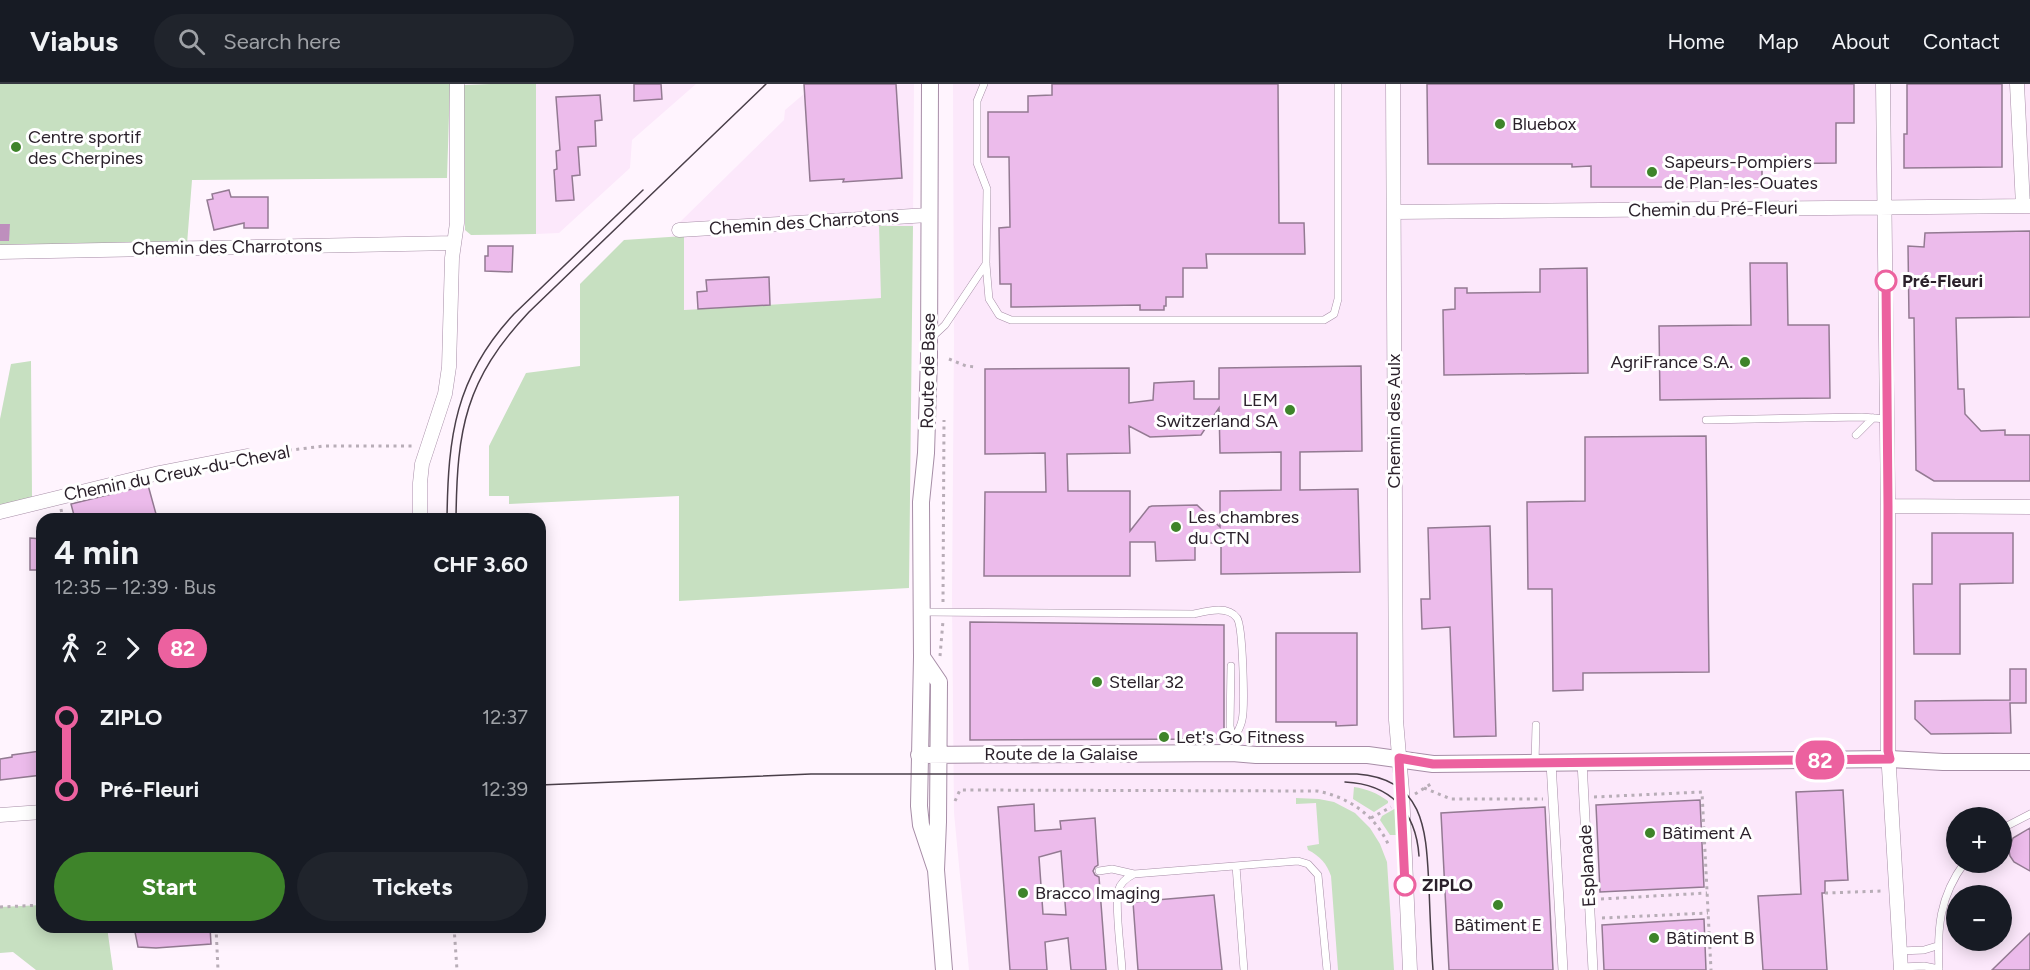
<!DOCTYPE html>
<meta charset="utf-8">
<style>
:root{--surface:#171b24;--page:#20242c;--text:#f1f3f6;--muted:#9ea1a6;--line:#363941;--accent:#3e842a}
body{margin:0;font-family:Figtree,sans-serif;background:var(--page);color:var(--text);height:100vh;display:flex;flex-direction:column;font-size:22px;white-space:nowrap}
*{box-sizing:border-box;margin:0}
p{font-size:20px;color:var(--muted)}
.icon{flex:none;width:33px;height:33px;fill:none;stroke:currentColor;stroke-width:2;stroke-linecap:round;stroke-linejoin:round}
.map{position:relative;flex:1;overflow:hidden}
.side{position:absolute;left:36px;top:429px;width:510px;height:420px;display:flex;flex-direction:column;background:var(--surface);border-radius:18px;box-shadow:0 3px 15px #0003}
.side>*{flex:none}
.badge{padding:0 12px;border-radius:20px;font-size:21px;line-height:39px}
.controls{position:absolute;left:1946px;top:723px;display:grid;gap:12px}
.controls a{display:grid;place-items:center;width:66px;height:66px;border-radius:50%;background:var(--surface);box-shadow:0 3px 15px #0003;font-size:30px}
.map>.badge{position:absolute;translate:-50% -50%;box-shadow:0 0 0 3px #fff}
.legs{display:flex;align-items:center;gap:9px;height:66px;padding:0 18px;font-size:20px}
.legs p{margin-inline-start:auto}
.overview{display:flex;align-items:center;justify-content:space-between;height:102px;padding:0 18px}
h1{font-size:33px;font-weight:700;line-height:45px}
.action{display:flex;gap:12px;margin-top:auto;padding:12px 18px}
.action a{flex:1;height:69px;border-radius:36px;background:var(--accent);color:#fff;font-size:24px;font-weight:700;line-height:69px;text-align:center}
.action a+a{background:var(--page);color:var(--text)}
ul{padding:0 18px;list-style:none}
li{display:flex;align-items:center;gap:21px;height:72px;font-size:22px}
li i{display:grid;place-items:center;width:9px;height:100%;margin:0 8px;background:currentColor}
li i::after{content:'';width:15px;height:15px;margin:-8px;border:4px solid;border-radius:50%;background:var(--surface)}
li p{margin-inline-start:auto}
li:first-child i{background:linear-gradient(#0000 50%,currentColor 0)}
li:last-child i{background:linear-gradient(currentColor 50%,#0000 0)}
header{display:flex;align-items:center;gap:36px;box-sizing:border-box;height:84px;padding:0 30px;background:var(--surface);border-bottom:2px solid var(--line)}
header strong{font-size:28px}
nav{display:flex;gap:33px;margin-inline-start:auto;font-size:21px}
.search{width:420px;height:54px;background:var(--page);display:flex;align-items:center;gap:15px;box-sizing:border-box;padding:0 21px;border-radius:33px;color:var(--muted);font-size:22px}
.map>svg:first-child{display:block}
.built{fill:#fce8fb;fill-rule:evenodd}
.green{fill:#c7e0c1}
.water{fill:#be8fbd}
.building{fill:#ecbbeb;stroke:#937a92;stroke-width:1.5;fill-rule:evenodd}
.lines{fill:none;stroke-linecap:round;stroke-linejoin:round}
.service-casing{stroke:#a78ea7;stroke-width:8}
.pedestrian-casing{stroke:#a78ea7;stroke-width:10}
.minor-casing{stroke:#a78ea7;stroke-width:15}
.tertiary-casing{stroke:#a78ea7;stroke-width:18}
.path{stroke:#b8adb7;stroke-width:3;stroke-dasharray:3 4.5;stroke-linecap:butt}
.service{stroke:#fff;stroke-width:7}
.pedestrian{stroke:#fff;stroke-width:9}
.minor{stroke:#fff;stroke-width:14}
.tertiary{stroke:#fff;stroke-width:16}
.tram{stroke:#4a3f49;stroke-width:1.5}
.line-1-casing{stroke:#fff;stroke-width:14}
.line-1{stroke:#ec619f;stroke-width:9}
.poi-dot{fill:#3e842a;stroke:#fff;stroke-width:2}
.stop-1-dot{fill:#fff;stroke:#ec619f;stroke-width:3}
.labels{text-anchor:middle;dominant-baseline:central;stroke-width:6;stroke-linejoin:round;paint-order:stroke}
.poi-label{font-size:18px;fill:#2b212b;stroke:#fff;text-anchor:start}
.street-label{font-size:18px;fill:#2b212b;stroke:#fff}
.stop-label{font-size:18px;font-weight:bold;fill:#2b212b;stroke:#fff;text-anchor:start}
</style>
<header>
<strong>Viabus</strong>
<div class="search"><svg class="icon" aria-label="search" viewBox="0 0 24 24"><circle cx="10" cy="10" r="6"/><path d="M15 15l6 6"/></svg>Search here</div>
<nav><a>Home</a><a>Map</a><a>About</a><a>Contact</a></nav>
</header>
<div class="map">
<svg width="2030" height="886" viewBox="0 0 2030 886">
<rect width="100%" height="100%" fill="#fff4fe"/>
<path class="built" d="M536,0h160l-64,56 -2,28 -71,65 -23,1z
M804,0h110l-1,142h-34l3,72 -198,12v-73l-12,-1 8,-14 104,-102 1,-10 20,-17z
M953,0h1077v886h-1061l-15,-157 -2,-212 2,-260zM1956,734h45v44h-45zM1956,812h45v44h-45z"/>
<path class="green" d="M0,0h450l-3,94 -255,2 -5,64 -187,2z
M491,0h45v150l-65,1 -6,-5 -1,-145z
M879,142h34l-4,362 -230,13v-105l-170,8v-8h-20v-50l37,-73 54,-7v-82l44,-44 60,-4v74l197,-12z
M31,277l1,137 -32,7v-86l11,-55z
M1354,703c13,2 23,6 34,14v2l-14,9 -21,-13z
M1296,714l23,1 15,3 21,11 15,15 10,16 7,18 7,108h-56l-7,-94c-4,-12 -11,-20 -23,-26l-1,-4 12,-2 -3,-41 -20,1z
M1396,724l3,27h-9l-10,-15 2,-4z
M42,821v22h65l6,43h-77l-23,-18 -13,1v-46z"/>
<path class="water" d="M0,140h10l-1,17h-9z"/>
<path class="building" d="M634,0h27l1,15 -28,2z
M804,0h92l6,94 -59,4 1,-3 -34,2z
M1052,0h226l1,139h25l1,31h-99l1,14h-24v29h-17v9h-2v4h-24v-5l-129,2v-23h-11l-1,-56 11,-1 -1,-70h-21v-45h40v-16l24,-1z
M1427,0h427v39h-18v40l-74,1v23h-171v-21l-19,1v-3h-144z
M1907,0h95v83l-98,1v-34h3z
M600,11l2,25 -7,1 1,25 -18,1 2,28 -8,1 2,24 -18,1 -2,-31 3,-1 -1,-18 4,-1 -4,-53z
M229,106l2,7h37v31h-24v-5l-30,7 -7,-30 6,-1 -1,-5z
M2030,147v86l-74,1 2,71h6l1,25 16,17 24,-1v5h25v46h-96l-18,-11 -2,-152h-5l-1,-72 16,1 1,-14z
M488,162h25l-1,26 -27,-1v-15h3z
M1750,179h37l1,62h41l1,73 -170,2 -1,-74 92,-1z
M1587,184l1,105 -144,2 -1,-65 12,-1v-21h12v5l73,-1v-23z
M769,193l1,28 -72,4 -1,-17 10,-1 -1,-11z
M1361,282l1,85 -62,1v38l58,-1 2,83 -139,2v-31h-26v17l-39,1 -1,-19h-25v34h-146l1,-84h61l-1,-39 -60,1v-85l144,-1v35l24,-3 1,-17 40,-2v18h25v-31zM1219,324l1,45 61,-1v38l-61,1v36l-23,-22 -45,1 -3,1 -19,24v-40h-62l-1,-37 63,-1 -1,-27 21,11 51,-2z
M1706,352l3,236 -126,1v17l-30,1 -1,-102h-24l-1,-87 58,-1v-64z
M148,401l8,29 -20,5h-61l-4,-15z
M1490,442l6,210 -42,1 -4,-110 -28,2 -1,-30h9l-2,-71z
M1932,449h81v50l-53,1v70h-46l-1,-70h19z
M30,454l12,1v31h-12z
M970,538l254,3v114l-254,1z
M1276,549h81v92l-21,1v-4h-60z
M2010,585h16v34h-16l1,30 -80,1 -16,-15v-18l95,-1z
M40,667l2,24 -42,5v-21l12,-2v-2z
M1843,706l5,90 -23,1v12h-3l5,77h-64l-5,-74 43,-2 -5,-102z
M1700,716l4,87 -104,5 -4,-87z
M1034,720l1,27 26,-2 -1,-8 35,-3 3,47 -3,2 -2,4 2,4 4,2 7,93h-35l-3,-32 -23,4 2,28h-37l-12,-163zM1061,767l5,64 -23,-1 -4,-57z
M1545,723l8,163h-104l-8,-157z
M2030,744v43l-16,-9 -4,-6 -1,-6 4,-12z
M1214,811l8,75h-84l-5,-68z
M1704,835l2,51h-102l-2,-45z
M134,843h27l1,3 48,-3 1,17 -55,4 -18,-1z
M2030,849v37h-38z"/>
<g class="lines">
<g class="service-casing">
<path id="service" d="M984,0l-7,17v62l10,26 -1,75 3,35 10,16 12,5h313l10,-6 4,-15v-215
M931,254l14,-13 41,-61
M1706,336l156,-3 24,2
M1856,351l17,-17
M921,528l273,2c13,-3 34,-9 43,4 6,8 8,91 5,102 -1,7 -6,14 -9,21
M1231,582l-1,60 3,15
M1535,679l1,-38
M2001,745l29,-15
M1236,782l8,104
M1099,787l13,-2 22,5
M1900,867l24,-1 13,-4
M1901,883l23,-1 15,3
M1122,886c-1,-20 -7,-60 -4,-79 2,-8 8,-13 16,-17l164,-13 10,3 10,11 9,95
M1939,886c-2,-41 0,-73 26,-108"/>
</g>
<g class="pedestrian-casing">
<path id="pedestrian" d="M1582,678l11,208
M1551,679l12,207"/>
</g>
<g class="minor-casing">
<path id="minor" d="M1393,0l3,636 6,71 8,179
M1883,0l5,422v245l13,219
M2017,0l6,122
M1395,128l635,-6
M679,146l250,-15
M0,168l454,-9
M1888,422l142,1
M0,428l159,-39 88,-17
M420,435v-36l2,-19 23,-70 4,-27 3,-109 5,-35v-139
M0,731l42,-3"/>
</g>
<g class="tertiary-casing">
<path id="tertiary" d="M930,0l-1,273 -3,96 -5,49 1,155 -3,149 2,19 15,45
M922,573l17,25 -1,140 -2,48 8,100
M919,671l313,-2 24,2h112l65,9 457,-5 53,3h87"/>
</g>
<path class="path" d="M949,275l17,7 11,1
M259,370l65,-8h90
M61,425l2,10
M943,518l1,-182
M940,572l3,-35
M1424,704l27,11h92
M1415,710l19,-12
M1594,713l108,-5 9,178
M955,717l5,-11 357,1c32,6 59,25 72,55
M1371,734l20,-11
M1825,809l58,-2
M1601,815l106,-6
M0,823l42,-2
M1602,834l106,-5
M216,843l2,43
M454,843l3,43"/>
<use href="#service" class="service"/>
<use href="#pedestrian" class="pedestrian"/>
<use href="#minor" class="minor"/>
<use href="#tertiary" class="tertiary"/>
<path class="tram" d="M447,435c1,-82 8,-142 67,-205l129,-124
M456,435c1,-90 9,-139 73,-207l237,-228
M1345,698c45,2 71,29 74,74
M540,701l271,-11h546c69,5 69,58 72,113 1,28 2,55 4,83"/>
</g>
<g class="lines">
<g class="line-1-casing">
<path id="line-1" d="M1405,801l-6,-127 34,6 457,-5 -2,-8v-245l-2,-225"/>
</g>
<use href="#line-1" class="line-1"/>
</g>
<g class="poi-dot">
<circle cx="1500" cy="40" r="6"/>
<circle cx="16" cy="63" r="6"/>
<circle cx="1652" cy="88" r="6"/>
<circle cx="1745" cy="278" r="6"/>
<circle cx="1290" cy="326" r="6"/>
<circle cx="1176" cy="443" r="6"/>
<circle cx="1097" cy="598" r="6"/>
<circle cx="1164" cy="653" r="6"/>
<circle cx="1650" cy="749" r="6"/>
<circle cx="1023" cy="809" r="6"/>
<circle cx="1498" cy="821" r="6"/>
<circle cx="1654" cy="854" r="6"/>
</g>
<g class="stop-1-dot">
<circle cx="1886" cy="197" r="10"/>
<circle cx="1405" cy="801" r="10"/>
</g>
<g class="labels">
<g class="poi-label">
<text x="1512" y="40">Bluebox</text>
<text x="28" y="53">Centre sportif<tspan x="28" dy="21">des Cherpines</tspan></text>
<text x="1664" y="78">Sapeurs-Pompiers<tspan x="1664" dy="21">de Plan-les-Ouates</tspan></text>
<text x="1733" y="278" text-anchor="end">AgriFrance S.A.</text>
<text x="1278" y="316" text-anchor="end">LEM<tspan x="1278" dy="21">Switzerland SA</tspan></text>
<text x="1188" y="433">Les chambres<tspan x="1188" dy="21">du CTN</tspan></text>
<text x="1109" y="598">Stellar 32</text>
<text x="1176" y="653">Let's Go Fitness</text>
<text x="1662" y="749">Bâtiment A</text>
<text x="1035" y="809">Bracco Imaging</text>
<text x="1498" y="841" text-anchor="middle">Bâtiment E</text>
<text x="1666" y="854">Bâtiment B</text>
</g>
<g class="street-label">
<text transform="translate(1713 125) rotate(-1)">Chemin du Pré-Fleuri</text>
<text transform="translate(804 138) rotate(-4)">Chemin des Charrotons</text>
<text transform="translate(227 163) rotate(-1)">Chemin des Charrotons</text>
<text transform="translate(928 287) rotate(-89)">Route de Base</text>
<text transform="translate(1394 337) rotate(-90)">Chemin des Aulx</text>
<text transform="translate(177 389) rotate(-11)">Chemin du Creux-du-Cheval</text>
<text x="1061" y="670">Route de la Galaise</text>
<text transform="translate(1587 782) rotate(-93)">Esplanade</text>
</g>
<g class="stop-label">
<text x="1902" y="197">Pré-Fleuri</text>
<text x="1422" y="801">ZIPLO</text>
</g>
</g>
</svg>
<div class="controls">
<a>+</a>
<a>−</a>
</div>
<b class="badge" style="left:1820px;top:676px;background:#ec619f;color:#fff">82</b>
<section class="side">
<div class="overview"><div><h1>4 min</h1><p>12:35 – 12:39 · Bus</p></div><b>CHF 3.60</b></div>
<div class="legs"><svg class="icon" aria-label="walk" viewBox="0 0 24 24"><circle cx="13" cy="4" r="2"/><path d="M13 8l-2 6 4 7M11 14l-3 7M7 12l3-4h3l4 4"/></svg>2<svg class="icon" aria-label="forward" viewBox="0 0 24 24"><path d="M9 5l7 7-7 7"/></svg><b class="badge" style="background:#ec619f;color:#fff">82</b></div>
<ul>
<li><i style="color:#ec619f"></i><b>ZIPLO</b><p>12:37</p></li>
<li><i style="color:#ec619f"></i><b>Pré-Fleuri</b><p>12:39</p></li>
</ul>
<div class="action"><a>Start</a><a>Tickets</a></div>
</section>
</div>
